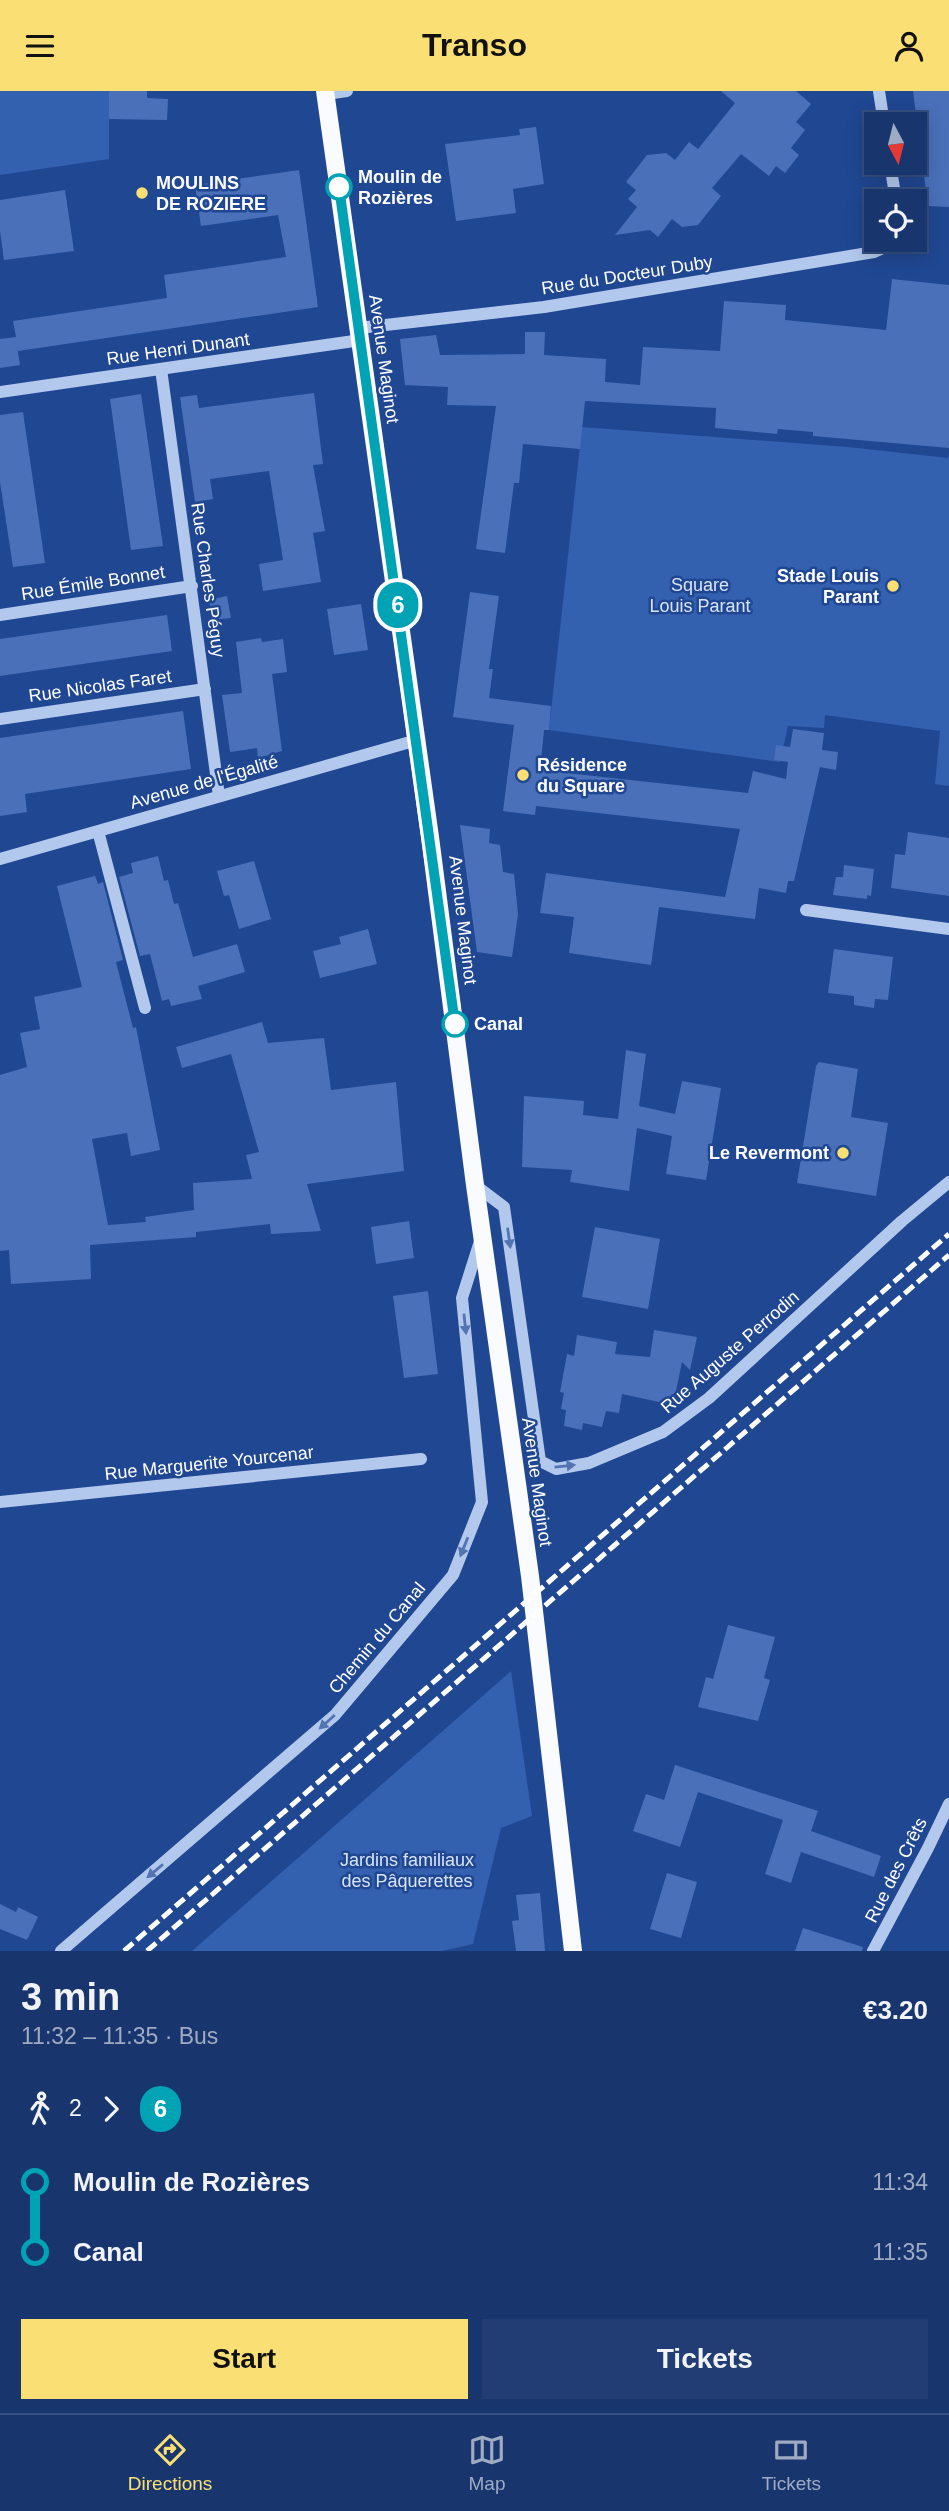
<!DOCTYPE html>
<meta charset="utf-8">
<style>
:root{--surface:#18356e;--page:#213d73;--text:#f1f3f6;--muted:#9fabc2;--line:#365081;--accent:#fae074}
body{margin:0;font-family:Arial,sans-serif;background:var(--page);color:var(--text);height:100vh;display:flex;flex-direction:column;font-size:26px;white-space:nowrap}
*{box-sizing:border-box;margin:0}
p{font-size:23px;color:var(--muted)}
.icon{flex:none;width:38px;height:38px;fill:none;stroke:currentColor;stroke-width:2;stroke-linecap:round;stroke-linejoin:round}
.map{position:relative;height:1860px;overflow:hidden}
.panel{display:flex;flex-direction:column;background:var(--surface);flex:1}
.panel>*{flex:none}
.badge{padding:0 14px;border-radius:23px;font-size:24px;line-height:46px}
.needle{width:46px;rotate:173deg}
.controls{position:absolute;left:864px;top:21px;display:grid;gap:14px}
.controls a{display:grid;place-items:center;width:63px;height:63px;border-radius:0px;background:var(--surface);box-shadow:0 4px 18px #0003,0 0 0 2px var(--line);font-size:35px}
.map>.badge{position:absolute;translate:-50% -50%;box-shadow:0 0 0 4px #fff}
.legs{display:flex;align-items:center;gap:10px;height:77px;padding:0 21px;font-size:23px}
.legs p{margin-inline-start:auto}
.overview{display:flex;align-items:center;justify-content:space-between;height:119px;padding:0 21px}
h1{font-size:38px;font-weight:600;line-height:52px}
.cta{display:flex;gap:14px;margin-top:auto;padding:14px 21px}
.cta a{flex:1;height:80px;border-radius:0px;background:var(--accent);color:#111;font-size:28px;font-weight:600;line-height:80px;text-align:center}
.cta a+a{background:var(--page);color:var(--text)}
ul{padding:0 21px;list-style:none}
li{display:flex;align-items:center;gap:24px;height:70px;font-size:26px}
li i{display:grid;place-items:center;width:10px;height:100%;margin:0 9px;background:currentColor}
li i::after{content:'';width:18px;height:18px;margin:-9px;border:5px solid;border-radius:50%;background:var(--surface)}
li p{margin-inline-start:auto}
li:first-child i{background:linear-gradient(#0000 50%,currentColor 0)}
li:last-child i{background:linear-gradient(currentColor 50%,#0000 0)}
header{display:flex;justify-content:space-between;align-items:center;height:91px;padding:0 21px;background:var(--accent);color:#111;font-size:32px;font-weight:600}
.dock{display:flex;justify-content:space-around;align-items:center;height:98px;border-top:2px solid var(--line);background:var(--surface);font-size:19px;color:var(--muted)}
.dock a{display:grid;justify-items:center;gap:4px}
.dock .selected{color:var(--accent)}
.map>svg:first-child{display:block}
.green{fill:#3460b0}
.building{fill:#4970b9}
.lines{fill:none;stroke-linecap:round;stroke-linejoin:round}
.minor{stroke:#b3c8ed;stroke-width:12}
.major{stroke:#f9fbff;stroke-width:18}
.rail{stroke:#fff;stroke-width:5;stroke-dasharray:12 5;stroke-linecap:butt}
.oneway{fill:#5374b2}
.line-1-casing{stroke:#fff;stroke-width:16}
.line-1{stroke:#00a3b4;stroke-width:10}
.stop-1-dot{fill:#fff;stroke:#00a3b4;stroke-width:3.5}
.poi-dot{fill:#fae074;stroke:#204792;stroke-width:2.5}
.labels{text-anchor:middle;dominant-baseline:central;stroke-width:5;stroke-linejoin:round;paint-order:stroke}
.stop-label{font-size:18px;font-weight:bold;fill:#fff;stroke:#204792;text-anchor:start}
.poi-label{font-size:18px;font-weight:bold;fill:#fff;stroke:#204792;text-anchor:start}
.street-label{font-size:18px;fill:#fff;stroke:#204792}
.park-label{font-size:18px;fill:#d8e4fa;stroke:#204792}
</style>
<header><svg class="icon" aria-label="menu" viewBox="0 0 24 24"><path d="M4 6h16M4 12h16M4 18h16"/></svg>Transo<svg class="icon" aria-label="person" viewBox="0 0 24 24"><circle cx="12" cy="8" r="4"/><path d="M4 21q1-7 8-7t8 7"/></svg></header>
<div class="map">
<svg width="949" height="1860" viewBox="0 0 949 1860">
<rect width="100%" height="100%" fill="#204792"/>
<path class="green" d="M0,0h109v68l-109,16z
M582,336l266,20 100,11 1,-5v333l-14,-2 5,-53 -115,-16 -1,13 -36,-2 -8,36 -231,-32z
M511,1580l21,145 -31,12 -28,116 -31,7h-250z"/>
<path class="building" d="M109,0h38v7l21,1 -1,21 -58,-1z
M721,0h75l15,13 -15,18 9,8 -14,18 8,7 -14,18 -9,-7 -7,10 -28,-22 -29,34 9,8 -23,29 -16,2 -10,-8 -14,18 -8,-7 -35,5 22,-28 -9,-8 8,-9 -10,-8 21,-27 19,-2 9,7 14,-18 9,7 37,-46z
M913,0h36v116l-21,-1z
M536,36l8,57 -31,5 3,24 -60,8 -11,-77 75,-9 -1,-6z
M299,79l19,137 -300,44 -2,-12 4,26 -20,3v-29l16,-2 -3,-16 154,-23 -3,-23 122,-18 -8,-42 -77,11 -6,-41z
M65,99l9,61 -70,9 -4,-29v-31z
M892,188l57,6v163l-136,-12v-4l-35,-3 -1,5 -62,-6 1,-20 -131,-7 -5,48 -57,-5 -4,39h-5l-9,70 -29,-4 20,-143 -49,-1 1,-18 -43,-2 -5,-46 36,-4 4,20 85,-1v-22h20l-1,23 62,4 -1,23 35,3 3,-38 77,4 4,-50 62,4 -1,15 101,10z
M314,302l9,71 -10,1 12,66 -12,2 8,49 -58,9 -4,-27 24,-4 -14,-89 -59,8 3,20 -18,3 -15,-105 17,-2 2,13z
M141,303l22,152 -32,4 -21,-151z
M23,321l22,151 -32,4 -13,-85v-67z
M470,501l29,4 -10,73h4l-4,29 62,8 -2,24h-5l-4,40 208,23 5,-22 33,8 2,-17 -14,-2 2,-15 14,2 3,-18 31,4 -2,17 16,2 -2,18 -16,-3 -26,114h-6l-2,12 -27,-5 -4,31 -96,-12 -8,58 -82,-12 5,-36 -34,-4 6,-40 179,24 15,-68 -204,-23 -1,9 -32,-4 11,-86 -61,-8z
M227,505l4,22 -19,2 -3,-20z
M361,513l7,46 -34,5 -7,-46z
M167,524l5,36 -172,25v-37z
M261,547l1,4 21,-3 4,33 -15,2 10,77 -24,7 -1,-10 -27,4 -8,-57 20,-2 -6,-51z
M183,620l8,58 -166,25 2,18 -27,4v-78z
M460,734l30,4 -1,14 11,2 3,27 11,2 4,40 -6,43 -35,-5z
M908,741l41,6v58l-58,-8 4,-34 10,1z
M158,765l6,25 4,-1 6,24 4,-1 15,54 44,-13 8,28 -47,14 4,13 -31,7 -2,-7 -7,2 -12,-47 -10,2 -21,-79 14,-4 -2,-10z
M254,770l17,58 -32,10 -10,-34 -5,1 -7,-25z
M844,774l30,4 -3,27 -4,-1v4l-34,-4 3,-18h7z
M95,785l3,8 5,-2 20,78 -7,2 17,66 3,-1 24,123 -29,6 -4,-23 -35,6 16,86 38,-3 -1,-5 49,-7 -1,-27 59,-4 -6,-24 13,-3 -28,-98 -49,14 -6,-21 86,-25 6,21 56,-5 7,52 65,-8 8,89 -97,13 14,47 -50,3 -1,-10 -74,8v5l-106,8 1,34 -80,5 -2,-34 -9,1v-176l27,-8 -7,-34 20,-4 -6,-32 48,-10 -25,-101z
M368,838l9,35 -57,14 -7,-27 28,-7 -2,-7z
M834,858l59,8 -5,43 -13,-1 -1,9 -20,-3v-9l-26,-3z
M626,959l20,4 -7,52 36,8 7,-33 39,7 -15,92 -40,-6 6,-38 -35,-8 -8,63 -59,-9 2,-12 -50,-3 2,-71 60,5 -1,14 35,4z
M819,971l39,7 -7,48 37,6 -12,73 -79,-13 19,-117z
M409,1130l5,37 -38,6 -5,-37z
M595,1136l65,12 -12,70 -66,-12z
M428,1200l10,83 -34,4 -11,-82z
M654,1239l43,7 -7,33 -8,-8 -9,43 -51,-11 -3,19 -13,-2 -4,16 -19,-4 -1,7 -18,-4 2,-16 -5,-1 3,-16 -4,-1 7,-38 7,2 3,-21 40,7 -2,12 35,3z
M728,1534l47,12 -11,41 6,2 -12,41 -60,-14 8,-30 7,2z
M675,1674l143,46 -7,20 70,25 -7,21 -73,-25 -10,31 -26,-9 18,-54 -85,-28 -18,55 -47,-16 13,-37 18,6z
M667,1782l30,9 -16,56 -31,-9z
M540,1802l5,58h-29l-4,-30 7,-1 -3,-25z
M0,1813l16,8 2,-5 20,10 -11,23 -27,-11z
M803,1837l60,19 -1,4h-67z"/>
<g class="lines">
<path class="minor" d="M879,0l5,33
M326,3l21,-3
M890,72l6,38
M359,237l185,-21 330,-55 20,-9 1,-3
M161,278l58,427
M0,301l361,-52
M0,524l192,-29
M0,628l205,-30
M98,740l47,177
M0,768l417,-119
M806,819l143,19
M475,1094l29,22 36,254 16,8 33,-6 74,-31 46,-34 193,-177 47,-39
M0,1411l421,-43
M61,1860l274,-236 118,-140 29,-73 -20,-204 19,-60
M873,1860l55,-103 21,-44"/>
<path class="major" d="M325,0l105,746 45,348 55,391 43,375"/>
<path class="rail" d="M124,1860l825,-717
M147,1860l802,-696"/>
</g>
<defs><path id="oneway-solid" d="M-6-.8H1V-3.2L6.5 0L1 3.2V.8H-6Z" transform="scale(1.75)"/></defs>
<g class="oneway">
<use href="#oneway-solid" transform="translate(509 1147) rotate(82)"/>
<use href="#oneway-solid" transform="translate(465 1233) rotate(84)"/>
<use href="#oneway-solid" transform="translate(565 1375) rotate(-6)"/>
<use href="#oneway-solid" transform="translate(464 1456) rotate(112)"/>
<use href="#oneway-solid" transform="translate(327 1631) rotate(138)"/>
<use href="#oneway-solid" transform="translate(155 1780) rotate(140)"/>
</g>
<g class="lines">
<g class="line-1-casing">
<path id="line-1" d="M339,96l116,837"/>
</g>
<use href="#line-1" class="line-1"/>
</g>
<g class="stop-1-dot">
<circle cx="339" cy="96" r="12"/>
<circle cx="455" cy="933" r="12"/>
</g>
<g class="poi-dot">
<circle cx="142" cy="102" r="7"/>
<circle cx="893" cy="495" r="7"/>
<circle cx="523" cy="684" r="7"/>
<circle cx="843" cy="1062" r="7"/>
</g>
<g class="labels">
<g class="stop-label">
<text x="358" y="86">Moulin de<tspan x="358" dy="21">Rozières</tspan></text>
<text x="474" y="933">Canal</text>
</g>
<g class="poi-label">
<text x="156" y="92">MOULINS<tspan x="156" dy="21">DE ROZIERE</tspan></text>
<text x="879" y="485" text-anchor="end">Stade Louis<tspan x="879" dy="21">Parant</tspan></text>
<text x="537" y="674">Résidence<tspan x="537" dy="21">du Square</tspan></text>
<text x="829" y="1062" text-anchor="end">Le Revermont</text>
</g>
<g class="street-label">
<text transform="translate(627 184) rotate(-9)">Rue du Docteur Duby</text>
<text transform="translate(178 258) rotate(-8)">Rue Henri Dunant</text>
<text transform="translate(384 268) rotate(82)">Avenue Maginot</text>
<text transform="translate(208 489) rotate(82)">Rue Charles Péguy</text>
<text transform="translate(93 492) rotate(-9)">Rue Émile Bonnet</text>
<text transform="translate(100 595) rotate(-8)">Rue Nicolas Faret</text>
<text transform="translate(204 691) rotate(-16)">Avenue de l'Égalité</text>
<text transform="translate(463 829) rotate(83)">Avenue Maginot</text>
<text transform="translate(730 1261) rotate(-41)">Rue Auguste Perrodin</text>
<text transform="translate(209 1372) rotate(-6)">Rue Marguerite Yourcenar</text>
<text transform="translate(537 1391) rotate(82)">Avenue Maginot</text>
<text transform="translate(377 1547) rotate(-50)">Chemin du Canal</text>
<text transform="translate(896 1779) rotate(-63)">Rue des Crêts</text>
</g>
<g class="park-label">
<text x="700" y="494">Square<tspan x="700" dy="21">Louis Parant</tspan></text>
<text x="407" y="1769">Jardins familiaux<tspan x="407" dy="21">des Pâquerettes</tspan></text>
</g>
</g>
</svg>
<div class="controls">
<a><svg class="needle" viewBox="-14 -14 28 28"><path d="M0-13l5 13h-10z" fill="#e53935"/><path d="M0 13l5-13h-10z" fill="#9fabc2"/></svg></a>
<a><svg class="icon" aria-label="locate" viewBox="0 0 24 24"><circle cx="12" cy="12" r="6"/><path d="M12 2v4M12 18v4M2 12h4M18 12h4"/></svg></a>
</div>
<b class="badge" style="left:398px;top:514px;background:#00a3b4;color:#fff">6</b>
</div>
<section class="panel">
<div class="overview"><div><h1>3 min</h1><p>11:32 – 11:35 · Bus</p></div><b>€3.20</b></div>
<div class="legs"><svg class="icon" aria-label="walk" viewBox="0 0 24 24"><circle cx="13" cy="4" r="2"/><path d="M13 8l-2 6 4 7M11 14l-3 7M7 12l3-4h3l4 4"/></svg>2<svg class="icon" aria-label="forward" viewBox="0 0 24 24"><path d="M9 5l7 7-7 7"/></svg><b class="badge" style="background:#00a3b4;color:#fff">6</b></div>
<ul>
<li><i style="color:#00a3b4"></i><b>Moulin de Rozières</b><p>11:34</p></li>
<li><i style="color:#00a3b4"></i><b>Canal</b><p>11:35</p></li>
</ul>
<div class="cta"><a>Start</a><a>Tickets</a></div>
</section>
<nav class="dock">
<a class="selected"><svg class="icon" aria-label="directions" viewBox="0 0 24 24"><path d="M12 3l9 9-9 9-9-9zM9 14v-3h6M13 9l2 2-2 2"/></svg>Directions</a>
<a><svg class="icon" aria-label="map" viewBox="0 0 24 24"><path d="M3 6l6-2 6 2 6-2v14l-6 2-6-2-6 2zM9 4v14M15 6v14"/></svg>Map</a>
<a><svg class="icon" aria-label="tickets" viewBox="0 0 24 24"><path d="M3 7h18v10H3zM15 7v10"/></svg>Tickets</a>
</nav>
